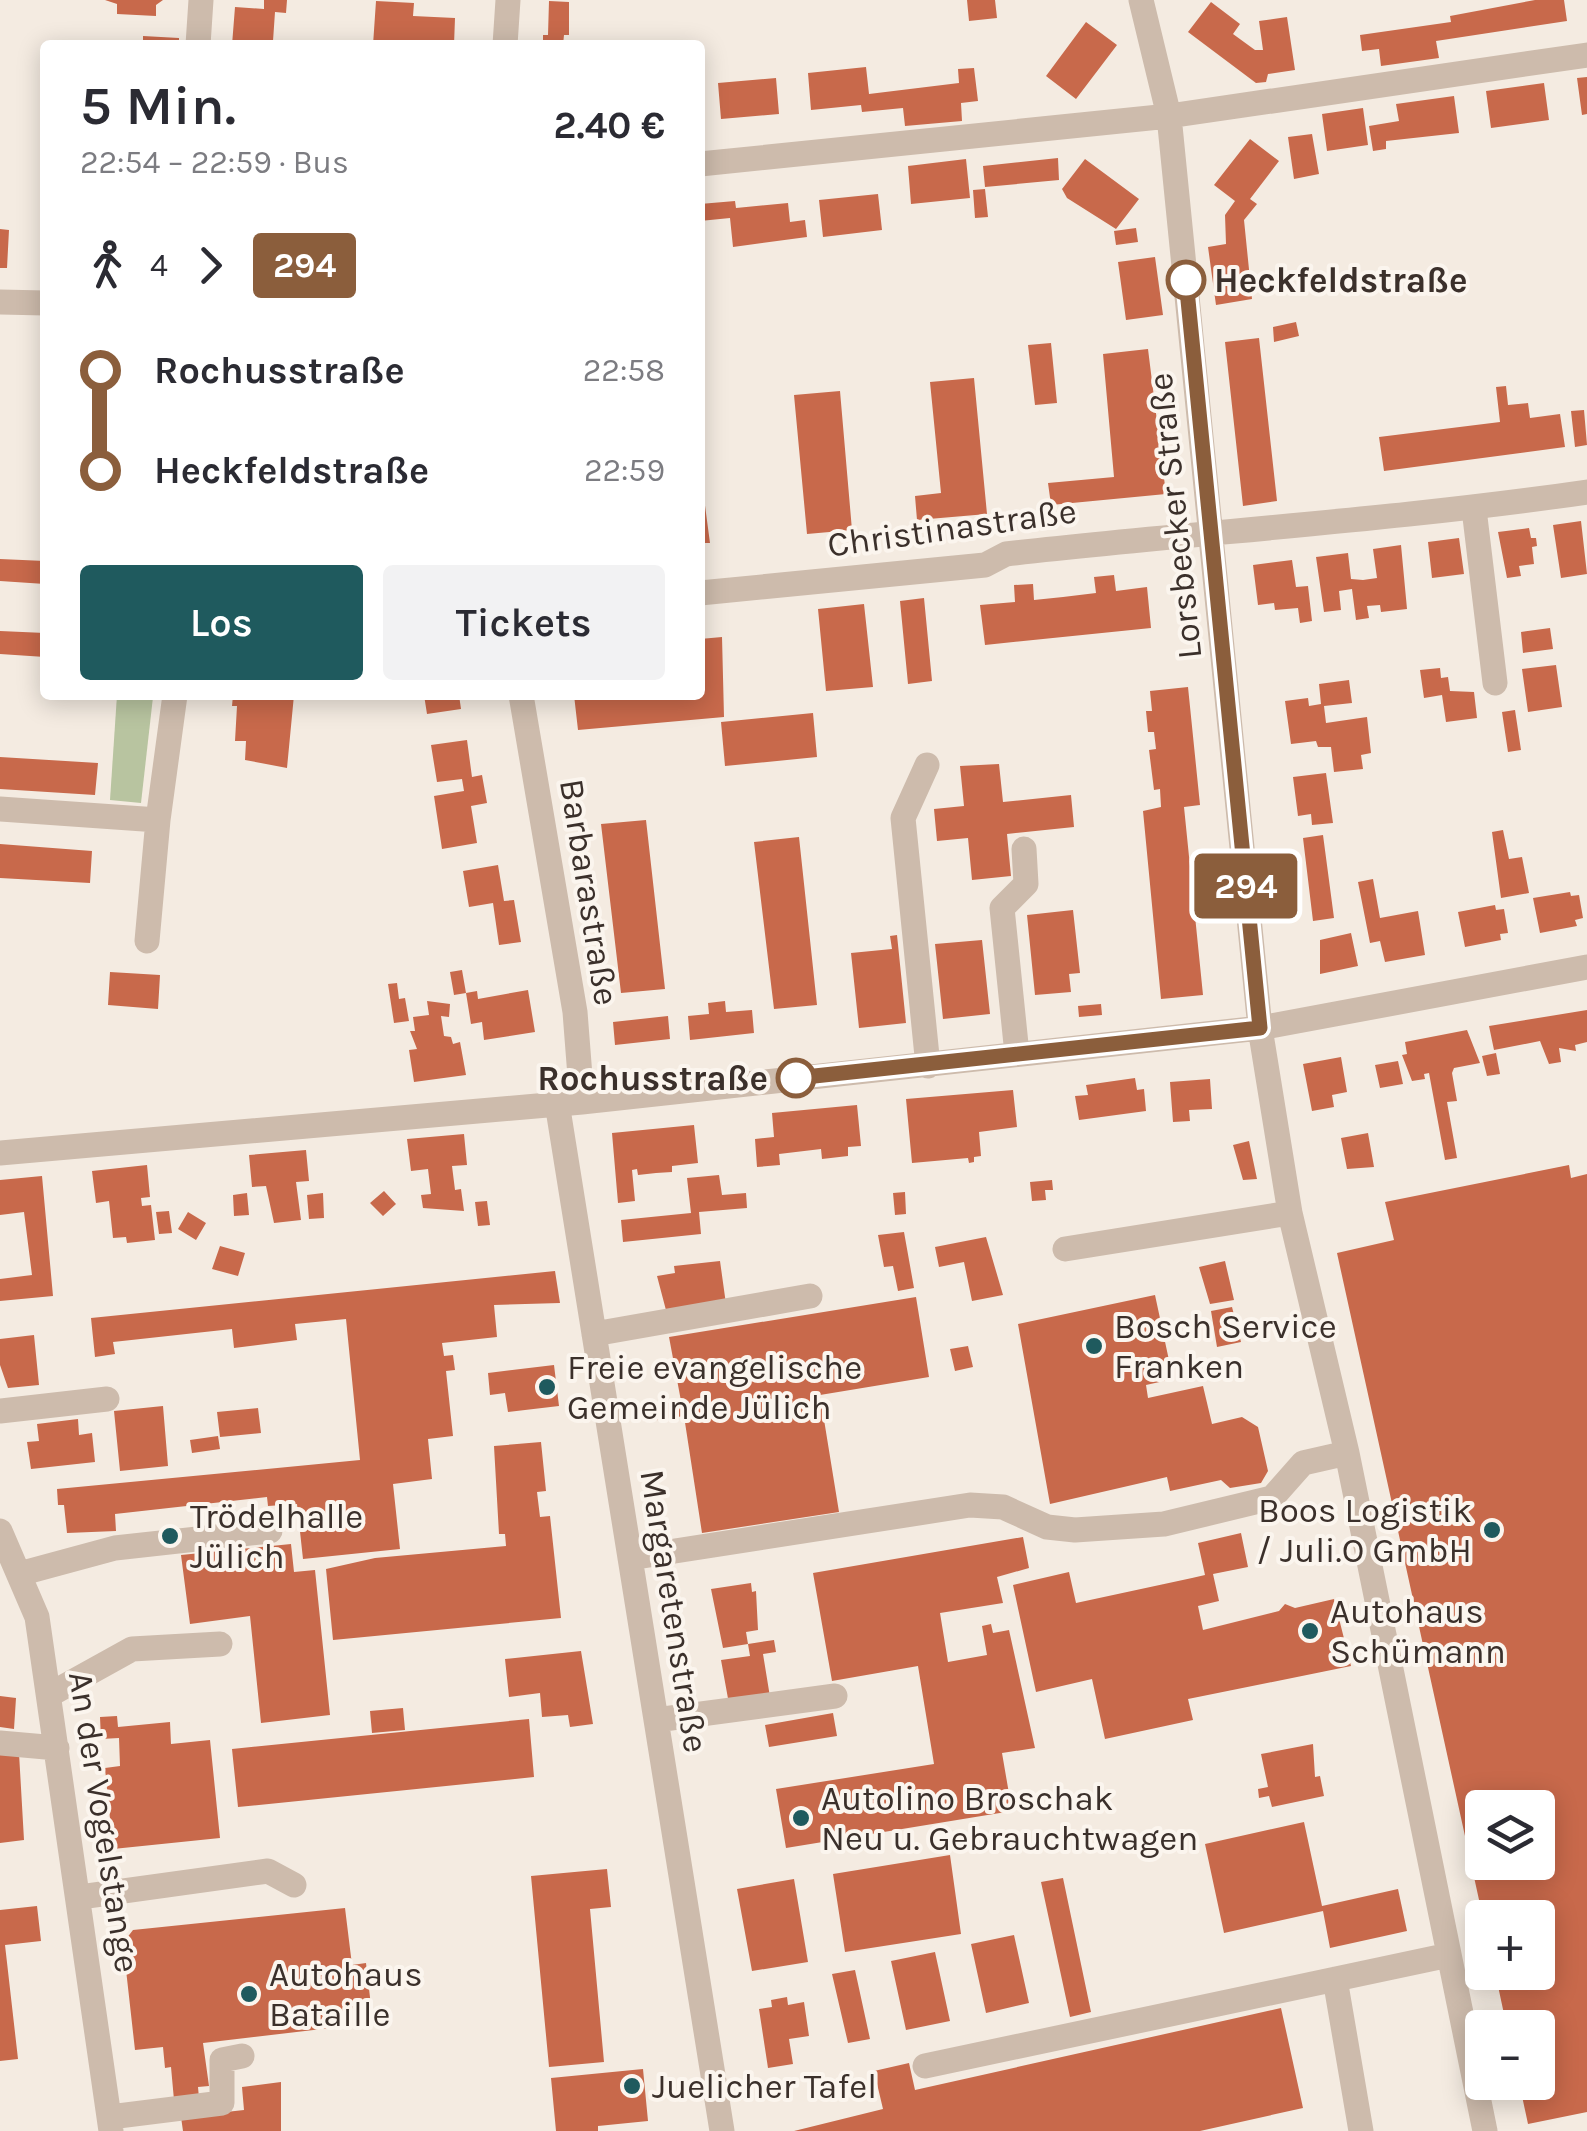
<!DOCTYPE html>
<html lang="de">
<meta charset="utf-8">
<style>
:root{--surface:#fff;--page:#f2f2f3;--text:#2b2b33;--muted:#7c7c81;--accent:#1f5a5e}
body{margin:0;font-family:Karla,sans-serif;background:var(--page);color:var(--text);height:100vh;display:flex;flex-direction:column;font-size:38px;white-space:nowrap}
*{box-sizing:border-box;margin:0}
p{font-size:32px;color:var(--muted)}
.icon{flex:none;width:55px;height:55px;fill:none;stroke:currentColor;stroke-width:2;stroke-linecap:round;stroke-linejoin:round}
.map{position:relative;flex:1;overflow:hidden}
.sheet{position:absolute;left:40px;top:40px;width:665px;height:660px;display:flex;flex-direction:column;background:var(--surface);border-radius:10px;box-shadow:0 5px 25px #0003}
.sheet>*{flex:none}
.badge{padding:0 20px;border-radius:8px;font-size:35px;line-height:65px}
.buttons{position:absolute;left:1465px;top:1790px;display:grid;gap:20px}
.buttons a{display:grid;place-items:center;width:90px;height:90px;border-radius:10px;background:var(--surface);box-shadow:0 5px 25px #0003;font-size:50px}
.map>.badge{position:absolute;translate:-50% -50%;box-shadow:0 0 0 5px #fff}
.legs{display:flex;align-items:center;gap:15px;height:110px;padding:0 40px;font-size:32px}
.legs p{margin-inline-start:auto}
.overview{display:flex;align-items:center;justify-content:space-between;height:170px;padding:0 40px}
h1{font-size:55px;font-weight:600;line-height:75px}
.button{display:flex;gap:20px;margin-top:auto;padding:20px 40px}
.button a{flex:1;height:115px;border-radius:10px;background:var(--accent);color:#fff;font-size:40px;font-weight:600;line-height:115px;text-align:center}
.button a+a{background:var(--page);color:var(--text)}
ul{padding:0 40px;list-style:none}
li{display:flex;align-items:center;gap:35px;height:100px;font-size:38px}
li i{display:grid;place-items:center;width:15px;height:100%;margin:0 12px;background:currentColor}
li i::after{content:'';width:25px;height:25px;margin:-12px;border:8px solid;border-radius:50%;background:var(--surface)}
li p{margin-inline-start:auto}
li:first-child i{background:linear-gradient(#0000 50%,currentColor 0)}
li:last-child i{background:linear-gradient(currentColor 50%,#0000 0)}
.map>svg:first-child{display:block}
.green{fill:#b8c4a0}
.building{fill:#c8694b;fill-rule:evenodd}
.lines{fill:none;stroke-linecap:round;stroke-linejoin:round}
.minor{stroke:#cdbbac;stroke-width:25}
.line-1-casing{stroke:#fff;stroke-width:22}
.line-1{stroke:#8b5e3c;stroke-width:15}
.stop-1-dot{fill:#fff;stroke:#8b5e3c;stroke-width:5}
.poi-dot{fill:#1f5a5e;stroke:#fbf5ee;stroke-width:4}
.labels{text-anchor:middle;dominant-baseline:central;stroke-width:8;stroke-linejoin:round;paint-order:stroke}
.stop-label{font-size:35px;font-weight:bold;fill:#3b302b;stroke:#fbf5ee;text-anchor:start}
.street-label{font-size:35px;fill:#3b302b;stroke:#fbf5ee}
.poi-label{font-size:35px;fill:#3b302b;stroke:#fbf5ee;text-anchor:start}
</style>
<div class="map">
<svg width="1587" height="2131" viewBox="0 0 1587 2131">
<rect width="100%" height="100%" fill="#f4ebe1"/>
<path class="green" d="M117,695l36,2 -12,106 -31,-3z"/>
<path class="building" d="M105,0h58l-7,5v11l-39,-2v-10z
M264,0h23l-1,13 -11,-1 -2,29 -41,4 3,-38 29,2z
M967,0h28l2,18 -28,3z
M1535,0h29l3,21 -131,20 3,17 -58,8 -2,-17 -17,2 -2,-16 91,-13 -1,-6z
M376,1l38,2 -1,13 42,2 -1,27 -64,-5v5h-17z
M549,1l20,1v33h-5l-1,10h-20v-10h5z
M1211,2l29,22 -7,10 22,16h8l-4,-29 28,-4 8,53 -27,4 -2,8 -10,1 -68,-51z
M1086,22l31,23 -41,54 -30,-23z
M143,36l36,2v7h-36z
M866,67l3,27 90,-11 -1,-14 16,-1 4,33 -17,2 1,18 -57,5 -2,-18 -41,4 -1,-7 -50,5 -3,-37z
M1587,77v37l-5,1 -5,-37z
M776,78l3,36 -58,5 -3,-36z
M1544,83l5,37 -58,8 -5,-37z
M1454,96l5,37 -73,8v8l-13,2 -4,-25 30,-5 -3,-17z
M1363,108l5,37 -41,6 -5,-37z
M1312,134l7,40 -25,5 -6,-42z
M1250,139l29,22 -29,38 7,5 -13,16 8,79 -36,6 -8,-58 18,-3 -1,-29 10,-14 -21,-16z
M1058,158l1,22 -74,7 -2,-21z
M966,159l4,39 -59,6 -3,-38z
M1085,159l54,40 -23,30 -49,-31 -5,-9z
M985,189l3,28 -13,1 -2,-28z
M878,194l4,36 -59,7 -4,-37z
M735,201l1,7 52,-5 2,19 15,-2 2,17 -74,10 -3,-29 -30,3v-17z
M1136,228l2,14 -22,3 -2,-14z
M0,229l9,1 -2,38h-7z
M1155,257l8,58 -37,5 -8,-58z
M1296,322l3,14 -25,6 -1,-15z
M1259,338l18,163 -34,5 -18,-164z
M1051,343l6,60 -22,2 -7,-60z
M1148,349l18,145 -115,11 -3,-22 66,-6 -11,-123z
M974,378l13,136 -70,6 -2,-24 26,-3 -11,-111z
M1506,386l2,19 20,-2 2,15 30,-4 5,33 -181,24 -5,-34 121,-15 -4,-35z
M840,391l12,139 -45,4 -13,-139z
M1584,410l3,35 -12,2 -4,-36z
M700,468l10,75h-10z
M1581,521l6,53 -26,4 -8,-53z
M1529,528l2,10h5l1,8 -5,1 2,17 -15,2 2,10 -14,2 -9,-46z
M1459,538l5,36 -32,4 -4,-36z
M1401,545l6,64 -26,3 -1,-7 -13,1 2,12 -13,2 -4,-31 -13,2 2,19 -17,2 -8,-55 32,-4 3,26 12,1 14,-2 -4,-29z
M0,559l45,2v23l-45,-3z
M1292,560l4,27 12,-1 4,35 -12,2 -2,-15 -23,2 -1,-7 -16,2 -5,-40z
M1114,575l2,16 31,-4 4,41 -166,17 -5,-40 35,-3 -1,-17 19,-1 1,16 29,-3 33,-4 -2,-16z
M924,598l8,83 -24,3 -8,-83z
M864,604l9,83 -47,4 -8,-82z
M1550,628l3,21 -30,4 -2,-21z
M0,631l45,2v24l-45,-3z
M722,637l2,80 -146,13 -4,-35h126v-56z
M1556,665l6,42 -34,5 -6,-43z
M1440,668l1,10 7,-1 2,14 24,1 3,26 -31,4 -4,-27 -18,3 -4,-28z
M1349,680l3,23 -28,3 2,17 41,-6 4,36 -10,2 2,14 -29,3 -3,-25h-13l-2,-6 -25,3 -6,-43 23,-3 1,8 12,-2 -2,-20z
M1188,687l12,118 -16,2 19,188 -42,4 -18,-188 18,-4 -1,-18 -6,1 -5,-40 7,-1 -2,-17h-6l-2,-21h6l-2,-20z
M233,695h61l-7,73 -42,-8 1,-19h-11l2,-35h-5z
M424,695h35l2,14 -34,5z
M1515,710l6,40 -13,2 -6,-40z
M813,713l4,44 -92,9 -4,-44z
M467,740l5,37 10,-2 5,28 -16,3 6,37 -35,6 -8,-53 30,-5 -2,-12 -25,3 -6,-37z
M0,757l98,6 -3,32 -95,-6z
M999,764l4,38 68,-7 3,32 -67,7 4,42 -39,4 -4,-42 -31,3 -3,-32 30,-3 -4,-40z
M1326,773l7,50 -21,2 -1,-11 -13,2 -5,-39z
M646,820l19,169 -44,4 -20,-169z
M1503,830l6,29 13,-2 7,36 -28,5 -9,-66z
M1323,835l11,83 -21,3 -10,-83z
M799,837l18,168 -43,4 -20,-167z
M0,844l92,7 -2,32 -90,-5z
M498,865l6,36 10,-1 7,42 -22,3 -6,-42 -24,4 -6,-36z
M1373,879l7,39 38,-7 7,44 -40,7 -5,-21 -10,2 -12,-61z
M1570,892l1,4 8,-1 4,23 -8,2 2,6 -37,7 -7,-35z
M1495,905l1,5 8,-1 4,24 -8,1 1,6 -36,7 -7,-35z
M1073,910l7,63 -11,1 2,18 -36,3 -8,-80z
M1351,933l7,33 -38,8v-34z
M897,935l9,88 -47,5 -8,-75 41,-4 -2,-13z
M982,940l8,74 -47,5 -8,-75z
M462,970l4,23 11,-2 1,8 50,-9 7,42 -51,8 -2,-18 -11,2 -5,-31 -12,2 -4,-23z
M110,972l50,3 -2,34 -50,-4z
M397,983l2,16 6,-1 4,23 -15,2 -6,-39z
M427,1001l23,3 -1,13 -8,-1 3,20 7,1 2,7 7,-2 6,33 -52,7 -5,-32 8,-1 -7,-18h5l-2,-14 16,-2z
M725,1001l1,11 26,-2 2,23 -64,7 -2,-24 21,-2 -1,-11z
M1101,1004l1,11 -23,2 -1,-11z
M1587,1010v32l-12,3 1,6 -17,-3 2,14 -12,2 -9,-23 -46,9 -5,-24z
M668,1016l2,23 -55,6 -2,-23z
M1467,1030l13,33 -26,5 -2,5 5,28 -10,1 10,56 -12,2 -16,-87 -5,1 1,5 -13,2 -10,-26 5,-1 -2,-12z
M1496,1053l4,21 -13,2 -5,-20z
M1341,1057l6,35 -15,3 2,12 -22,4 -9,-47z
M1398,1061l5,23 -23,4 -5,-23z
M1135,1078l2,12 7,-1 2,22 -67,9 -4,-24 13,-1 -2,-10z
M1210,1079l2,30 -23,1 1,11 -17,1 -3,-40z
M1013,1090l4,37 -38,5 2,24 -7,1v5l-5,1 -1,-5 -56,5 -6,-64z
M857,1105l4,41 -13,1v9l-26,3 -1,-10 -42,5 1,11 -23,2 -2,-28 19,-2 -2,-24z
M694,1125l4,38 -26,3v6l-16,1 -18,2 -1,-6 -5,1 3,31 -17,2 -6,-70z
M1368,1133l6,34 -27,2 -6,-31z
M464,1134l3,31 -15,1 3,24 6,-1 3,22 -41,-3 -2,-13 10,-1 -3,-25 -17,2 -4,-32z
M1249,1141l8,38 -14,1 -10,-35z
M306,1150l3,31 -13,1 5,38 -27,3 -8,-37 -14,1 -3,-32z
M147,1165l3,32 -9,1 1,8 9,-1 4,35 -28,3 -1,-6 -13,1 -4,-37 -13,2 -4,-32z
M1569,1165l2,13 16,-4v938l-59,12 -9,-42h19v-54h-31l-12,-56h43v-54h-55l-146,-665 57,-13 -9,-38zM1482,1808h56v54h-56z
M719,1175l3,20 24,-2 1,15 -48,4 2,22 -78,8 -2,-22 70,-7 -4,-35z
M42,1176l11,120 -53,5v-22l32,-4 -8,-63 -24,3v-35z
M1052,1180l1,10h-8l1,10 -14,1 -2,-19z
M384,1191l12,13 -13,12 -13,-13z
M905,1192l1,22 -11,1 -2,-22z
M247,1193l2,22 -15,1 -1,-21z
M323,1193l1,25 -15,1 -2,-24z
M487,1201l3,24 -12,1 -3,-24z
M169,1211l3,22 -13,1 -3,-22z
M188,1212l18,11 -10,17 -18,-11z
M904,1232l10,56 -16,3 -5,-25 -9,1 -6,-32z
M986,1237l17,58 -31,6 -8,-39 -25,5 -4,-20z
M220,1246l25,7 -7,23 -26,-7z
M720,1261l6,43 -59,10 -10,-38 18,-3 -1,-7z
M1225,1261l9,39 -24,4 -11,-37z
M555,1271l5,32 -66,2 3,32 -55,6 2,13 9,-1 2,15 -9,1 7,65 -25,3 4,40 -39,5 7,65 -97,10 -6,-55 -29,2 -1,-9 -152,17 1,17 -49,2 -3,-28h-6l-1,-16 303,-29 -14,-141 -51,5 2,16 -63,8 -2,-19 -119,13 2,12 -20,3 -4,-39z
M1155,1295l18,84 -27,6 2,13 55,-12 9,38 30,-7 16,10 10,44 -7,12 -31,5 -9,-8 -51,11 -3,-14 -117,27 -32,-180z
M916,1297l13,80 -109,18 19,117 -137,21 -18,-117 -39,6 -3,-15 39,-6 -12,-64z
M1232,1307l9,35 -24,5 -6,-36z
M34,1335l5,50 -31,3 -8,-23v-26z
M968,1346l5,21 -18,4 -5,-22z
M554,1365l5,41 -51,6 -3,-19 -15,2 -2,-22z
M163,1406l5,60 -48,5 -6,-60z
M258,1408l3,25 -41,4 -3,-25z
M78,1419l1,16 13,-2 3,29 -64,7 -4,-27 12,-1 -2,-17z
M218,1436l2,13 -28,4 -2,-13z
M541,1442l5,49 -9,1 3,25 10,-1 11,102 -228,22 -7,-71 49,-11 131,-12 -1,-12h-6l-5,-88z
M1241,1533l7,34 -35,7 6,27 -21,5 5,24 76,-19 6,-7 10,4 39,-9 17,67 -163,33 5,21 -88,19 -13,-60 -56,13 -23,-107 56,-13 7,31 116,-25 13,-3 -7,-32z
M1023,1537l6,31 -32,9 6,26 -63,10 8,49 39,-7 -5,-29 9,-2 2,9 16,-3 26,118 -33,5 10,58 -226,37 -10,-59 158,-25 -16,-98 -86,15 -19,-108z
M291,1544l3,28 21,-2 15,145 -69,8 -11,-107 -60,8 -9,-69z
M751,1583l1,9 4,-1 2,39 -12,2 2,12 -25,4 -12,-59z
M774,1640l2,12 -13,2 7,43 -41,7 -8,-44 29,-4 -2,-12z
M581,1651l12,73 -23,3 -2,-12 -26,2 -2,-24 -31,4 -4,-38z
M0,1696l16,2 -2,31 -14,-2z
M403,1708l2,22 -33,3 -2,-22z
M833,1713l4,23 -68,11 -4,-22z
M117,1716l1,11 52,-5 1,22 39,-4 10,98 -107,11 -8,-81 15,-2 -1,-28 -18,1 -1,-22z
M529,1719l5,58 -296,30 -6,-58z
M1313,1744l2,33 5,-1 4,20 -52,11 -3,-11 -10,2 -1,-9 10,-2 -7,-33z
M0,1751l19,2 5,87 -24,3z
M1304,1822l18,84 76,-17 9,42 -77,17 -7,-37 -99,22 -19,-89z
M950,1855l11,79 -116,18 -12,-78z
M607,1869l4,38 -21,2 14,153 -55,5 -18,-191z
M1063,1878l28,134 -21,5 -29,-135z
M794,1879l14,83 -56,9 -15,-82z
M37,1906l4,35 -36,4 13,114 -18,2v-151z
M345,1908l7,57 14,-2 7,60 -170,20 6,43 -11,1 1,11 -25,2 -3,-33 -6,1 -2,-21 -28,3 -12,-107 10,-13z
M1014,1935l15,68 -43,10 -15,-69z
M935,1952l15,69 -44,9 -15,-69z
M855,1970l15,69 -22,4 -16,-69z
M787,1997l1,8 16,-3 5,34 -20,3 4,25 -25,4 -9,-59 13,-2 -1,-7z
M1281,2008l22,100 -103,23h-406l89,-22 -9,-38 35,-8 6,27z
M643,2069l5,52 -50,5v5h-42l-5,-53z
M281,2082v49h-98l-2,-14 63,-7 -2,-23z"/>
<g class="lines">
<path class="minor" d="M1141,0l28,116 91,912 30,185 57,240 138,678
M198,45l3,-45
M505,45l3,-45
M700,164l469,-48 418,-61
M0,302l45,1
M1474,509l21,174
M700,593l285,-28 21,-11c194,-22 389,-34 581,-62
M521,695l54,317 7,90
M927,765l-24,53 25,248
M0,809l158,11 -11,121
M158,820l17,-125
M1017,1054l-15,-146 24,-24 -2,-35
M557,1103l165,1028
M0,1153l582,-51 678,-74 327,-61
M1065,1249l225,-36
M594,1334l216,-38
M0,1411l107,-12
M0,1531l37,86 74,514
M630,1558l340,-53 33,2 44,20 28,3 89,-6 108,-26 31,-35 44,-10
M19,1574l96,-26 155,-17
M49,1695l83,-46 88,-5
M656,1720l179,-24
M0,1743l57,5
M80,1897l188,-26 26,14
M1335,1979l26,152
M925,2066l524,-111
M110,2117l112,-14v-43l20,-4"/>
</g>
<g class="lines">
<g class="line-1-casing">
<path id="line-1" d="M796,1078l464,-50 -74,-748"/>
</g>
<use href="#line-1" class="line-1"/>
</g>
<g class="stop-1-dot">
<circle cx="1186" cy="280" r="18"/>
<circle cx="796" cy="1078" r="18"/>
</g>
<g class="poi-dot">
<circle cx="1094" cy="1346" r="10"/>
<circle cx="547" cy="1387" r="10"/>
<circle cx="1492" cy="1530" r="10"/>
<circle cx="170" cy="1536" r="10"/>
<circle cx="1310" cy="1631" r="10"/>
<circle cx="801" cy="1818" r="10"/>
<circle cx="249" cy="1994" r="10"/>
<circle cx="632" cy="2086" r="10"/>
</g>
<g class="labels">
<g class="stop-label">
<text x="1214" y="280">Heckfeldstraße</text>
<text x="768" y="1078" text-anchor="end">Rochusstraße</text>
</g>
<g class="street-label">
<text transform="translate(1175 516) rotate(-96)">Lorsbecker Straße</text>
<text transform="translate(952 528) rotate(-8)">Christinastraße</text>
<text transform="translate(589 892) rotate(81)">Barbarastraße</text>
<text transform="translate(674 1611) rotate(81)">Margaretenstraße</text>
<text transform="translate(104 1822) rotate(81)">An der Vogelstange</text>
</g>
<g class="poi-label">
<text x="1114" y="1326">Bosch Service<tspan x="1114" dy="40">Franken</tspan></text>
<text x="567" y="1367">Freie evangelische<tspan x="567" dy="40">Gemeinde Jülich</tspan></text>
<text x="1472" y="1510" text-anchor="end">Boos Logistik<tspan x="1472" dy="40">/ Juli.O GmbH</tspan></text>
<text x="190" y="1516">Trödelhalle<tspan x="190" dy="40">Jülich</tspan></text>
<text x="1330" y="1611">Autohaus<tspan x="1330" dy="40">Schümann</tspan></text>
<text x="821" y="1798">Autolino Broschak<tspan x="821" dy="40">Neu u. Gebrauchtwagen</tspan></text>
<text x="269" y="1974">Autohaus<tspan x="269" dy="40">Bataille</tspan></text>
<text x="652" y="2086">Juelicher Tafel</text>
</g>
</g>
</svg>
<div class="buttons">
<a><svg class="icon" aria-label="layers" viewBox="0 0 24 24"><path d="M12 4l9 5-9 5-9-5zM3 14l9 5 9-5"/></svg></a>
<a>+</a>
<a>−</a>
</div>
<b class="badge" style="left:1246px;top:886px;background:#8b5e3c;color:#fff">294</b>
<section class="sheet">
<div class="overview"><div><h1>5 Min.</h1><p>22:54 – 22:59 · Bus</p></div><b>2.40 €</b></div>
<div class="legs"><svg class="icon" aria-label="walk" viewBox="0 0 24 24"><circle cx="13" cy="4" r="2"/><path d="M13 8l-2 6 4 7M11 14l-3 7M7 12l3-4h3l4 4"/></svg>4<svg class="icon" aria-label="forward" viewBox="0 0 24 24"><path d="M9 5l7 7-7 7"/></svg><b class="badge" style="background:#8b5e3c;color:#fff">294</b></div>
<ul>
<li><i style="color:#8b5e3c"></i><b>Rochusstraße</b><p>22:58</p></li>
<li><i style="color:#8b5e3c"></i><b>Heckfeldstraße</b><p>22:59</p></li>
</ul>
<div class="button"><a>Los</a><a>Tickets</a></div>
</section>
</div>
